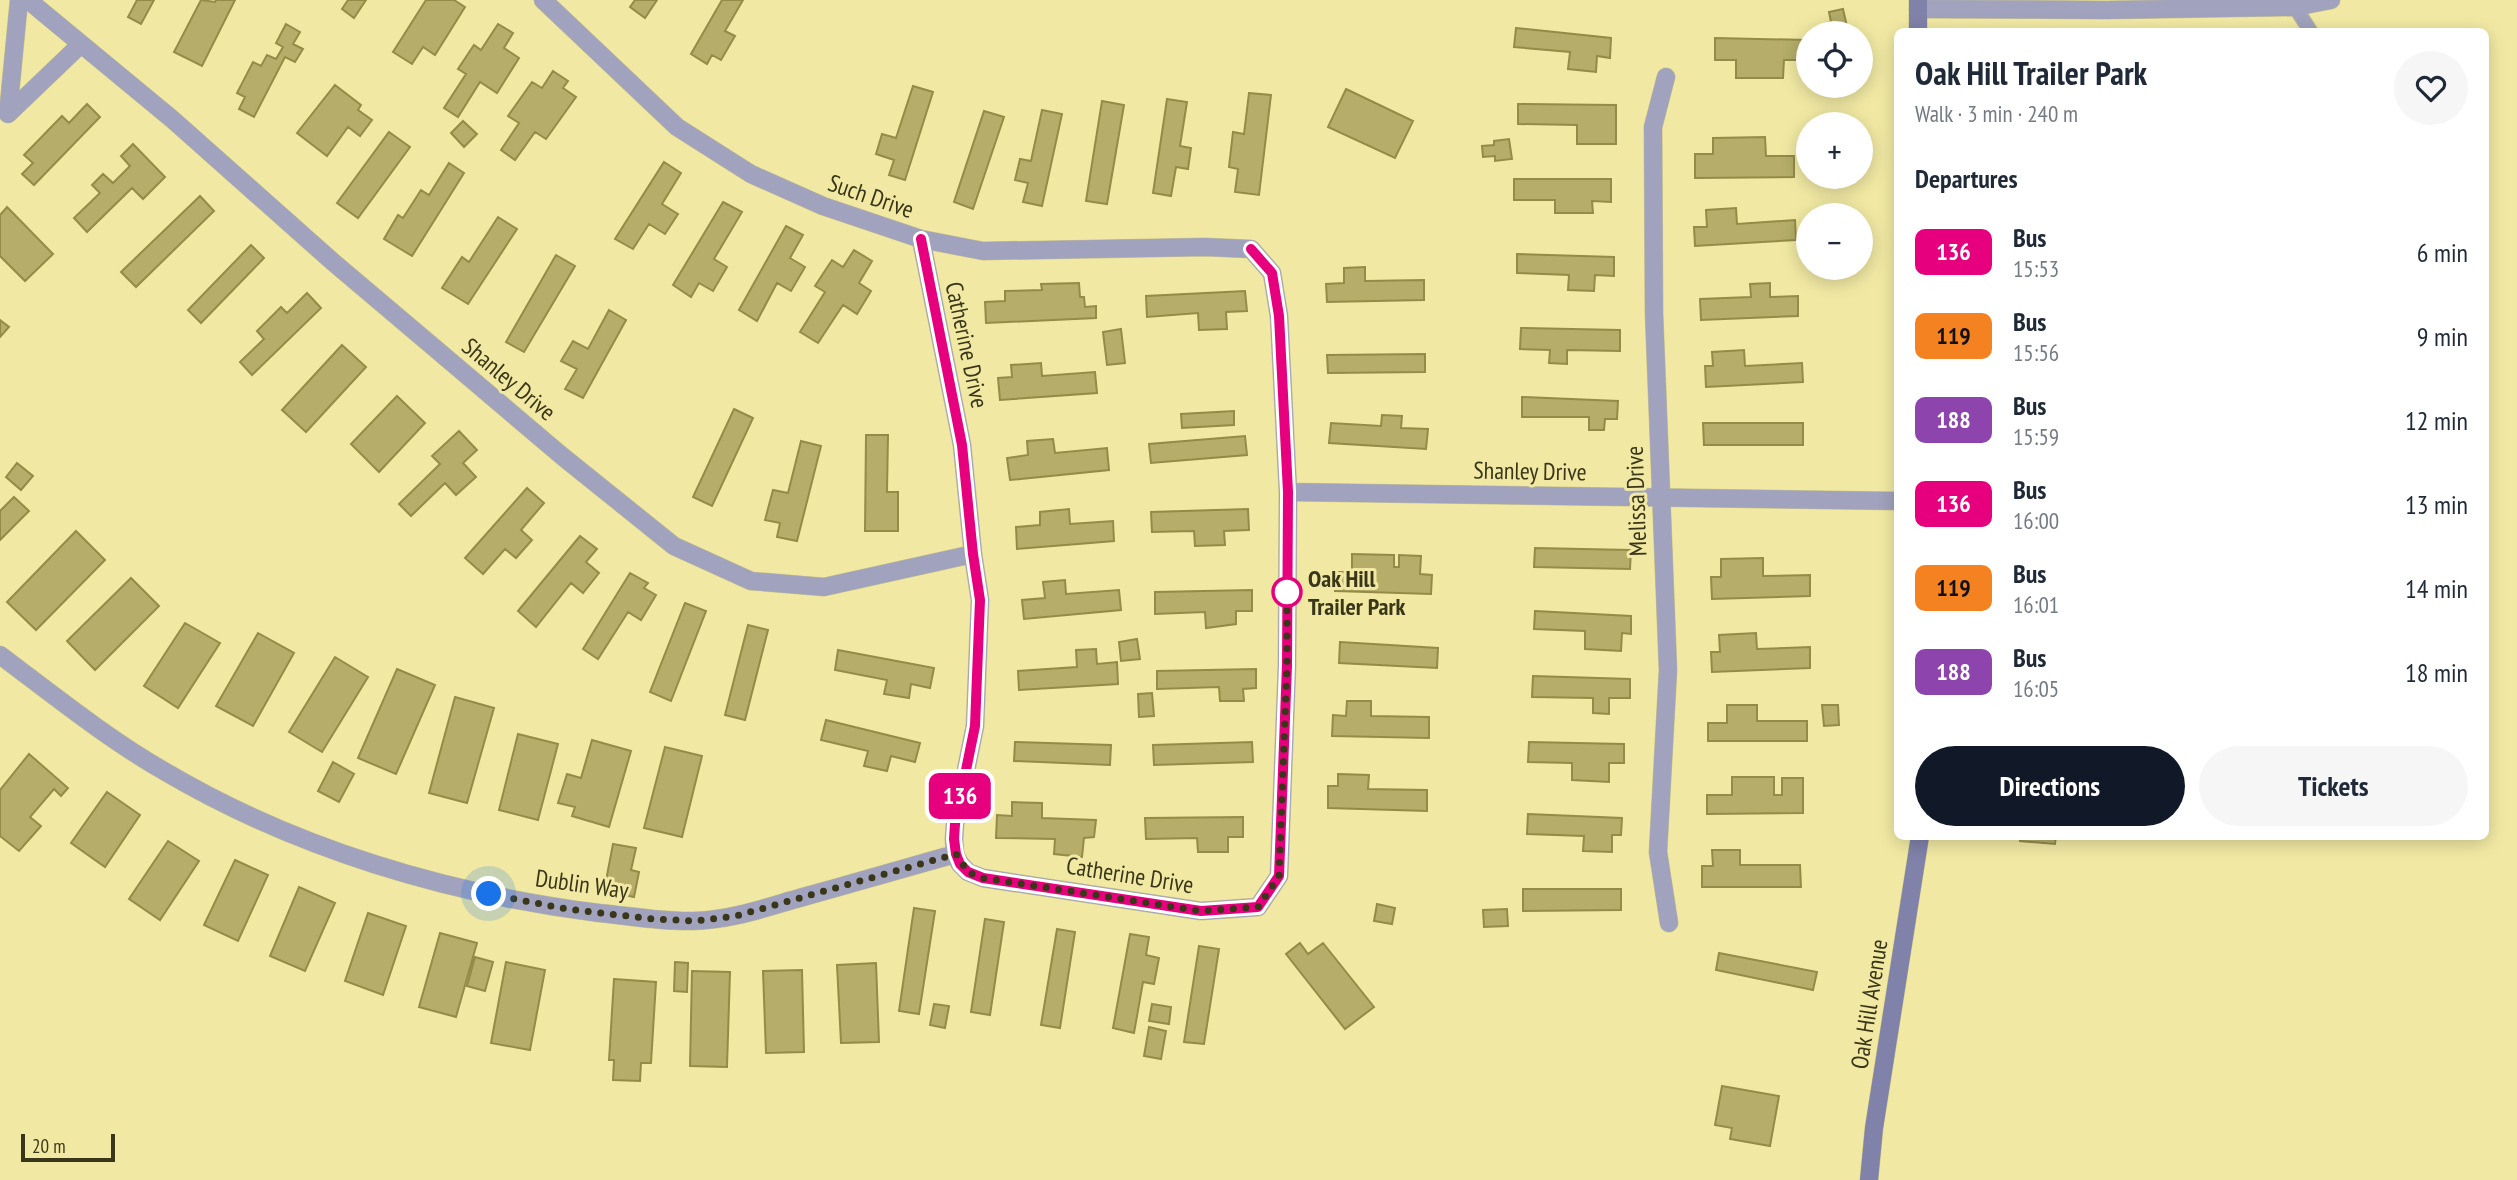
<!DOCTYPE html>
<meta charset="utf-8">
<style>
:root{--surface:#fff;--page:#f6f6f7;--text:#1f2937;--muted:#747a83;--accent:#111827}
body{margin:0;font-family:"PT Sans Narrow",sans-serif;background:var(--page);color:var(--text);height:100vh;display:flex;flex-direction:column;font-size:26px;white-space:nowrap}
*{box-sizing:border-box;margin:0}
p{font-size:23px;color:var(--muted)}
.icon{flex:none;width:38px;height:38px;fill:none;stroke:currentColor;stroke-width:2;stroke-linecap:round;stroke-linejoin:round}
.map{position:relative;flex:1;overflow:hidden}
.sheet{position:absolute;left:1894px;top:28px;width:595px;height:812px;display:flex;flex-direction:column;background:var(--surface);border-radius:10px;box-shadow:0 4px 18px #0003}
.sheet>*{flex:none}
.badge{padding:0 14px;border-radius:10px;font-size:24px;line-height:46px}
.buttons{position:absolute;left:1796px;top:21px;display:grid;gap:14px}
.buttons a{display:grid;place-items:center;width:77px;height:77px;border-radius:50%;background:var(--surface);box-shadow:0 4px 18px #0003;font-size:35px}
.scale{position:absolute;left:21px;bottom:18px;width:94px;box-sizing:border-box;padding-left:7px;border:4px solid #39361a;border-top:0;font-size:19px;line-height:24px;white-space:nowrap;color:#39361a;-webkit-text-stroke:5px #f1e9a3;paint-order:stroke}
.you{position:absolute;width:35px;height:35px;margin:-18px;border:5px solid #fff;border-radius:50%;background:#1a73e8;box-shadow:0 0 0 10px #1a73e833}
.map>.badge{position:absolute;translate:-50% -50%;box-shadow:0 0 0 4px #fff}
h2{padding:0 21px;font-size:26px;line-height:63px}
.round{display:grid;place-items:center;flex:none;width:74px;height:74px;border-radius:37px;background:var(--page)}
.summary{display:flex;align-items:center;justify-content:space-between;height:119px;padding:0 21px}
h1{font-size:33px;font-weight:700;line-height:52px}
.action{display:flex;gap:14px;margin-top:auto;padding:14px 21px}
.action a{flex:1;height:80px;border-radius:42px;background:var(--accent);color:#fff;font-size:28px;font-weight:700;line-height:80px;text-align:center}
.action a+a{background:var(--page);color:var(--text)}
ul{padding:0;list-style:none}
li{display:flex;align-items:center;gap:21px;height:84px;padding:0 21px}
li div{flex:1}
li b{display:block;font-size:26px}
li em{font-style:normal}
li .badge{min-width:77px;font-weight:700;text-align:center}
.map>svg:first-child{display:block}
.building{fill:#b5ad69;stroke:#948b48;stroke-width:2}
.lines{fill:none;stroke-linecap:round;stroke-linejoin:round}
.lane-casing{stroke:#ccc588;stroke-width:16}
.street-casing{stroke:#ccc588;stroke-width:19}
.secondary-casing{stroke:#ccc588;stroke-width:19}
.lane{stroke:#a1a3be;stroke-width:14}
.street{stroke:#a1a3be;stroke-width:18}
.secondary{stroke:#8082aa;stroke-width:18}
.line-casing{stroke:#fff;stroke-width:16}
.line{stroke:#e6007e;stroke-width:10}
.walk{stroke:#39361a;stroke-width:7;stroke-dasharray:0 12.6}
.stop-dot{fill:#fff;stroke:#e6007e;stroke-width:3.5}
.labels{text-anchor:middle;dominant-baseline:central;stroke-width:6;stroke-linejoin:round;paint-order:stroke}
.street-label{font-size:24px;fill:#39361a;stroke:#f1e9a3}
.stop-label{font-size:24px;font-weight:bold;fill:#39361a;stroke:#f1e9a3;text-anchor:start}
</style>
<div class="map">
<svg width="2517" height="1180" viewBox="0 0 2517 1180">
<rect width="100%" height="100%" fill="#f1e9a3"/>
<path class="building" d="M137,0h17l-13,24 -13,-7z
M201,0l14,2 1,-2h19l-33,66 -28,-14z
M348,0h18l-12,18 -12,-9z
M426,0h28l11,7 -30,48 -12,-8 -11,17 -19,-12z
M635,0h22l-12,18 -15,-11z
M722,0h21l-18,31 10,5 -14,24 -9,-5 -5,9 -16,-10z
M1843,9l5,22 -13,2 -2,-7 -6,1 -1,-4 5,-1 -2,-10z
M286,24l14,8 -7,12 10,5 -8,13 -10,-5 -31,60 -15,-8 6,-12 -8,-4 16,-31 8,4 6,-11 9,4 7,-12 -7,-4z
M498,24l15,9 -9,15 15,10 -22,35 -17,-11 -22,35 -14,-9 22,-34 -8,-5 16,-24 7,5z
M1516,28l95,10 -1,20 -13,-2 -1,16 -28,-3 2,-17 -56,-5z
M1715,38l93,2v20h-24l-1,18h-47v-18h-21z
M553,71l15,10 -5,7 13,9 -30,42 -11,-7 -20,28 -14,-10 18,-27 -11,-7 24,-34 10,6z
M335,85l26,20 -3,5 14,10 -12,16 -12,-9 -21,29 -30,-23z
M913,86l20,6 -28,88 -16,-5 5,-15 -18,-6 6,-20 14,4z
M1346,89l67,32 -18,37 -67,-31z
M1249,93l22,2 -12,100 -24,-3 3,-23 -9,-2 4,-35 11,2z
M1167,99l20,3 -7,44 11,2 -3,21 -12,-2 -5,29 -18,-3z
M1102,101l22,4 -17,99 -21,-3z
M87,104l13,13 -66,68 -12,-11 11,-11 -9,-8 38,-39 7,7z
M1518,104l98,1v39h-39v-19l-59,-1z
M1042,110l20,4 -20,92 -19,-4 5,-19 -13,-3 5,-21 11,2z
M984,111l20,6 -31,92 -19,-7z
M463,121l14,13 -13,13 -13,-14z
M389,132l21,15 -52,71 -21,-15z
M1765,137l1,19h28v21l-99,1v-24h18v-16z
M1509,139l3,20 -17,2v-5l-12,1 -1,-11 12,-1v-4z
M133,144l32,33 -22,22 -11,-11 -45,44 -13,-14 26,-25 -8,-8 11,-11 10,9 17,-17 -9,-10z
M664,162l17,11 -19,31 16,10 -13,20 -16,-10 -16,25 -18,-10z
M449,163l15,10 -52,83 -28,-17 14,-24 5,3 18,-28 8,5z
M1514,179h97v23l-19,-1 1,12h-38v-13h-41z
M200,196l14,15 -78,76 -15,-15z
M723,202l19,10 -28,47 13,8 -14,24 -14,-8 -8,14 -18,-12z
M7,207l46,47 -28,27 -25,-25v-41z
M1736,208l1,16 58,-4 1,20 -101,6 -1,-19h13l-1,-17z
M498,217l19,12 -49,75 -26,-16 20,-31 7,5z
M786,226l17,9 -13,23 15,9 -14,24 -14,-8 -20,38 -18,-11z
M251,245l13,13 -63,65 -13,-13z
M854,250l18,11 -13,22 12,8 -14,23 -14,-9 -25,38 -18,-11 25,-40 -10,-6 17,-26 11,7z
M1517,254l97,3v19l-19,-1 -1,16 -26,-1 1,-15 -52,-2z
M556,255l19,11 -51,86 -18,-10z
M1365,267v14l59,-1v20l-97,2 -1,-18 18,-1v-15z
M1079,283l1,14h4l1,10 11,-1v12l-110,5 -1,-21 20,-1v-10l37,-1 -1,-6z
M1770,283v14l28,-1v20l-97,4 -1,-21 51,-2 -1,-13z
M1245,291l2,20 -21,1 1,17 -28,1 -1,-17 -51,4 -1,-21z
M307,293l14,15 -69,67 -12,-13 24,-23 -7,-8 24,-24 6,6z
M609,310l17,10 -43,78 -18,-9 12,-20 -16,-8 12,-20 15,8z
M0,320l9,7 -9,10z
M1521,328l99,2v21l-53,-1v14l-18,-1 1,-13 -30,-1z
M1121,329l4,34 -18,2 -4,-33z
M342,345l24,22 -60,65 -24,-22z
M1744,350l1,16 57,-3 1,19 -97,5 -1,-21h8l-1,-14z
M1425,354v18l-97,1 -1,-18z
M1041,363l1,13 53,-4 2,21 -97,7 -2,-22 14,-1 -1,-12z
M397,396l28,27 -46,49 -28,-28z
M1522,397l96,4 -1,18h-12l-1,11h-15v-13h-67z
M734,409l19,9 -41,88 -19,-9z
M1234,411v14l-52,3 -1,-14z
M1382,415l20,1 -1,12 27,1 -2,20 -97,-6 2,-20 50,3z
M1703,423h100v22h-99z
M459,431l18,19 -14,13 13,14 -20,18 -11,-12 -34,33 -12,-12 41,-40 -8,-8z
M866,435h22l-1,57h11v39h-33z
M1245,436l2,19 -96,8 -2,-19z
M1053,439l2,14 52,-5 2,22 -99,10 -3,-22 21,-3 -1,-14z
M801,441l20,5 -24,95 -20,-4 3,-14 -15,-3 8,-30 15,3z
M17,463l16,13 -12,14 -15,-13z
M527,488l17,15 -23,27 11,10 -16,18 -11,-9 -22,25 -18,-16z
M14,497l15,14 -29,29v-29z
M1069,509l1,15 43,-3 1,20 -97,8 -1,-22 24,-2v-13z
M1248,509l1,21 -25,1 1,14 -30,1 -1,-15 -42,1 -1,-20z
M76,531l29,29 -69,70 -29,-28z
M580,536l17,13 -11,13 13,11 -16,20 -12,-10 -35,44 -18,-16z
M1535,548l96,2 -1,19 -96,-2z
M1352,554l42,1v12h5v-12l22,1 -1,18 12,1 -1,19 -96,-3v-19h17z
M1763,558v18l47,-1v21l-98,3 -1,-22h10v-18z
M630,573l18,10 -4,5 12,7 -15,25 -13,-8 -30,47 -15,-10z
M131,578l28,28 -64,64 -28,-29z
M1065,580l1,14 53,-4 2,20 -97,9 -2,-19 23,-2 -2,-16z
M1252,590v21h-16v13l-30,4 -1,-16 -50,2v-22z
M685,603l21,8 -35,90 -21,-9z
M1535,611l96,5v18l-9,-1 -1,18 -36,-2v-18l-51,-2z
M185,623l35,20 -42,65 -34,-22z
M748,625l20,5 -23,90 -20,-5z
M258,633l36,20 -41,73 -37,-20z
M1756,633l1,16 53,-2v21l-98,4 -1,-20h9l-1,-17z
M1137,639l3,20 -19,2 -2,-19z
M1340,642l98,6 -1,20 -98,-5z
M1096,649l1,15 20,-2 1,22 -99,6 -1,-19 59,-4 -1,-17z
M838,650l96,18 -4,20 -19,-4 -2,14 -25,-4 3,-14 -52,-10z
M335,657l33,20 -46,75 -33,-20z
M397,669l38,16 -39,89 -38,-16z
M1256,669v19l-13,1 1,12h-24l-1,-14 -62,2v-18z
M1533,676l97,3v19h-21v16l-16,-1v-15l-61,-1z
M1152,693l2,23 -15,1 -1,-23z
M455,697l39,11 -27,95 -38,-10z
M1347,701h24v15l58,1v21l-97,-2 1,-21 13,1z
M1727,705h30v16h50v20h-99v-18h19z
M1822,705h16l1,20 -15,1z
M826,720l94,23 -5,19 -24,-6 -4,15 -23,-5 4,-15 -47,-11z
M518,734l40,10 -20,76 -39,-10z
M592,740l39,11 -22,76 -37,-11 3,-9 -17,-4 9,-29 14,4z
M1015,742l96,3 -1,20 -96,-4z
M1252,742l1,20 -99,3 -1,-20z
M1529,742l95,2v19h-15v19l-37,-2v-17l-44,-1z
M665,747l37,9 -20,81 -38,-9z
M29,754l39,34 -7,8 -7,-7 -24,28 11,9 -22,25 -19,-15v-46z
M333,762l21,12 -15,28 -21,-11z
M1338,774l31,1 -1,14 59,1v21l-99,-3v-22h10z
M1732,777h42v18h8v-17h21v35l-96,1v-19h25z
M107,792l33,23 -35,52 -34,-24z
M1012,802l30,1v15l54,2 -2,17 -10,1 -2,19 -28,-3 1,-15 -59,-1 1,-23 15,1z
M1528,814l94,4 -1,17h-9v17l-29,-1 1,-15 -57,-2z
M1243,817v20h-15v15h-30l-1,-14 -51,1 -1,-21z
M2021,836h35l-1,8 -35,-3z
M168,841l31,20 -39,59 -31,-21z
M613,844l23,4 -5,22 8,2 -5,25 -30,-6z
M1712,850h28v15h60l1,22h-99v-21h11z
M235,860l33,15 -30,66 -34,-16z
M299,887l36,16 -30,68 -35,-15z
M1523,889h98v21l-98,1z
M1377,904l18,4 -3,16 -18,-3z
M914,908l21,3 -16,103 -20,-3z
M1507,909l1,17 -24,1 -1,-17z
M368,913l38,13 -23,69 -38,-14z
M985,919l19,3 -14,93 -19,-3z
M1057,929l18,3 -15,96 -19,-3z
M440,933l37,10 -21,74 -37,-10z
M1130,934l19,3 -3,18 13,3 -5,26 -11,-2 -9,51 -21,-5z
M1300,943l8,11 15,-11 51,64 -29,22 -59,-75z
M1199,946l20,3 -15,95 -20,-2z
M1719,953l98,19 -4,18 -97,-20z
M475,957l18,5 -8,29 -18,-5z
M506,962l39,8 -15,80 -39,-7z
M675,962l13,1 -1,29 -13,-1z
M876,963l3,79 -38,1 -4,-78z
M802,970l2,82 -38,1 -3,-82z
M692,971l38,1 -3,95 -37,-1z
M614,979l42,3 -5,81h-10l-1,18 -27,-1 1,-20h-5z
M934,1004l15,2 -4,22 -15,-3z
M1152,1004l19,3 -2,17 -20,-3z
M1149,1027l17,4 -5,28 -17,-3z
M1722,1086l57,10 -9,50 -40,-7 2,-11 -17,-3z"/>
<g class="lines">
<g class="lane-casing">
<path id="lane" d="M2295,7l16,25"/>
</g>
<g class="street-casing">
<path id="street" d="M19,0l-11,114 72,-69
M28,0l144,119 161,143 117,99 112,95 112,90 77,35 73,6 149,-33
M543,0l134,127 74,47 72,32 98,33 62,12 222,-4 46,2 21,24 7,43 9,176 -1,173 -8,211 -21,31 -57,4 -218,-33 -15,-6 -8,-8 -5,-10 -1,-15 1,-15 20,-98 5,-126 -7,-46 -11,-109 -41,-206
M1918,9l188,1 189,-3 36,-7
M1666,77l-13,50 1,186 14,357 -10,182 11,71
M1288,492l609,9
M0,655c52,39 108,84 164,116 132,78 284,123 435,142 32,3 64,9 95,8 38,-1 73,-14 109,-24 51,-14 102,-29 152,-43"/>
</g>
<g class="secondary-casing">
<path id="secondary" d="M1918,0v32
M1869,1180l5,-52 46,-292"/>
</g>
<use href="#lane" class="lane"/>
<use href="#street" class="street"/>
<use href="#secondary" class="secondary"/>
</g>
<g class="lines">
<g class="line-casing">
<path id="line" d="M921,239l41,206 11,109 7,46 -5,126 -20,98 -1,15 2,15 4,10 8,8 15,6 218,33 57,-4 21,-31 8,-211 1,-173 -9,-176 -7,-43 -21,-24"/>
</g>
<use href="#line" class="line"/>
<path class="walk" d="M489,894l78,15 86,10 42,2 41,-5 220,-62 12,18 15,6 218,33 57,-4 21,-31 8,-211v-73"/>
</g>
<circle class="stop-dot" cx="1287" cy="592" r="14"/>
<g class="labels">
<g class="street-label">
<text transform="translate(871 196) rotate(19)">Such Drive</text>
<text transform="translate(967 345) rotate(78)">Catherine Drive</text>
<text transform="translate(509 379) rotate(40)">Shanley Drive</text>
<text transform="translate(1530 471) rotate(1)">Shanley Drive</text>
<text transform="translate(1636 501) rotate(-92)">Melissa Drive</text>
<text transform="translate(1130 875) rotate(9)">Catherine Drive</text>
<text transform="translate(582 884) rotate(8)">Dublin Way</text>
<text transform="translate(1869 1004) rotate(-81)">Oak Hill Avenue</text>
</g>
<g class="stop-label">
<text x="1308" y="578">Oak Hill<tspan x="1308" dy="28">Trailer Park</tspan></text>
</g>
</g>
</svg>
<div class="buttons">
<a><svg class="icon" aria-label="locate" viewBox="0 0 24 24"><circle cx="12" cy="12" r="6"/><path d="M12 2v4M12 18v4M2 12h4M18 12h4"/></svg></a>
<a>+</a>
<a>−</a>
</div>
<div class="scale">20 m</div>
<div class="you" style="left:489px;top:894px"></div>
<b class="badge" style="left:960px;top:796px;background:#e6007e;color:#fff">136</b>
<section class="sheet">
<div class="summary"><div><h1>Oak Hill Trailer Park</h1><p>Walk · 3 min · 240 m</p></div><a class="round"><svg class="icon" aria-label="heart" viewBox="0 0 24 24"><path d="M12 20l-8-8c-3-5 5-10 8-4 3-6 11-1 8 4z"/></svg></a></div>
<h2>Departures</h2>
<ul>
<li><span class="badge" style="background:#e6007e;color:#fff">136</span><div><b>Bus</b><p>15:53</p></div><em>6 min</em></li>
<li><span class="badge" style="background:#f58220;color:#111">119</span><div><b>Bus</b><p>15:56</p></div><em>9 min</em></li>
<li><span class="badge" style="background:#8e44ad;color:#fff">188</span><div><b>Bus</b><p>15:59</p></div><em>12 min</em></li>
<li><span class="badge" style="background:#e6007e;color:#fff">136</span><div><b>Bus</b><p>16:00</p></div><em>13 min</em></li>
<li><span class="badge" style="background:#f58220;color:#111">119</span><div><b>Bus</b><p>16:01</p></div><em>14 min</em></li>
<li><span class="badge" style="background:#8e44ad;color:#fff">188</span><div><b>Bus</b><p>16:05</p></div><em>18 min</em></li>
</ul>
<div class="action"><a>Directions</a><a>Tickets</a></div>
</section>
</div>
